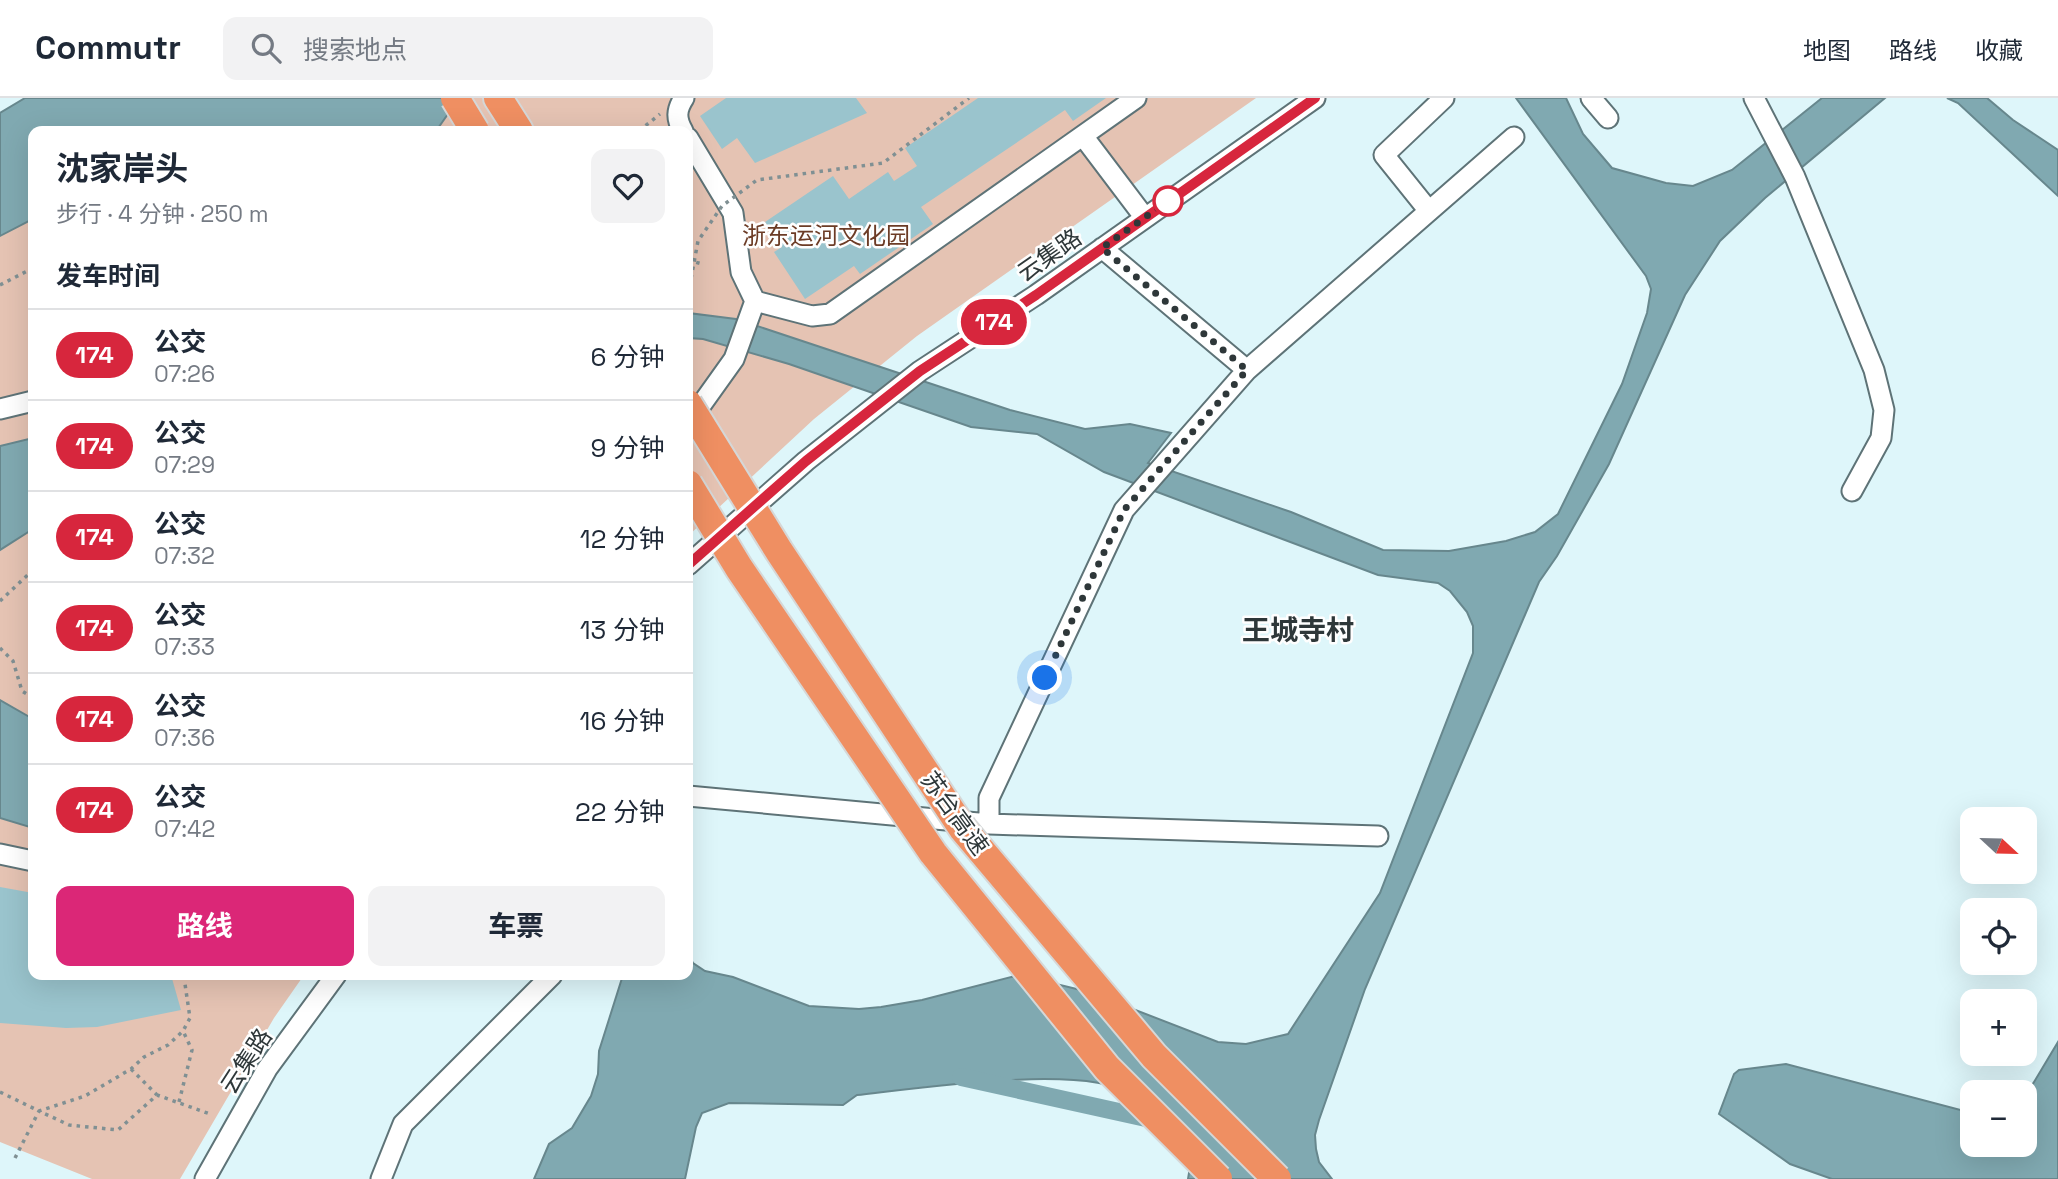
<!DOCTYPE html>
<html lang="zh">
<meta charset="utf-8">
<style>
:root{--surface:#fff;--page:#f2f2f3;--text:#1f2937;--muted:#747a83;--line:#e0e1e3;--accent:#db2777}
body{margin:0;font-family:"Space Grotesk","Noto Sans SC",sans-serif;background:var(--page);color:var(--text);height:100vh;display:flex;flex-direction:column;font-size:26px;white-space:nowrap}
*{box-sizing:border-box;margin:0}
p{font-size:23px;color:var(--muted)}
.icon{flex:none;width:38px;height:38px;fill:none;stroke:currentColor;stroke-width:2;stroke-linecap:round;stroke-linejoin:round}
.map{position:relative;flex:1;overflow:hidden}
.side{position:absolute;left:28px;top:28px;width:665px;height:854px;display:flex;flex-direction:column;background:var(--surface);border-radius:14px;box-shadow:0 7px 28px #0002}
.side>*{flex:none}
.badge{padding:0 14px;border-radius:23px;font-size:24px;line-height:46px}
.needle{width:46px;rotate:112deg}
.controls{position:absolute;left:1960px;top:709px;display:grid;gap:14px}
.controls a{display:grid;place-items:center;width:77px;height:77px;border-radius:14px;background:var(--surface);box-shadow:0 7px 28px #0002;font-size:35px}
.you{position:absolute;width:35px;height:35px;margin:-18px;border:5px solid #fff;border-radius:50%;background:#1a73e8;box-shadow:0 0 0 10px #1a73e833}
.map>.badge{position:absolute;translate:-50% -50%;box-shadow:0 0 0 4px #fff}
h2{padding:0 28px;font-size:26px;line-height:63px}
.round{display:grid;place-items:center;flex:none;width:74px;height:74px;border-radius:14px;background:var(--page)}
.summary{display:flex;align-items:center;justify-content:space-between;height:119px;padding:0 28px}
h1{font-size:33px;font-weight:700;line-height:52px}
.cta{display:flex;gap:14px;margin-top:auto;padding:14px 28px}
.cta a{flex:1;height:80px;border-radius:14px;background:var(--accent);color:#fff;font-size:28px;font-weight:700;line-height:80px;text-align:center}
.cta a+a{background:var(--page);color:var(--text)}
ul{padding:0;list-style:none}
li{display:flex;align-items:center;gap:21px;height:91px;padding:0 28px;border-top:2px solid var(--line)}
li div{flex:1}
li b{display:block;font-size:26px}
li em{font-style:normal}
li .badge{min-width:77px;font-weight:700;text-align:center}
header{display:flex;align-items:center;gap:42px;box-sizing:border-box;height:98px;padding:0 35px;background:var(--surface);border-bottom:2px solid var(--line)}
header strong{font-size:33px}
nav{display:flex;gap:38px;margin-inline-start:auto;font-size:24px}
.search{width:490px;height:63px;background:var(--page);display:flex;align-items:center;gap:18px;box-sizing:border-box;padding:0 24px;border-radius:14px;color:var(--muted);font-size:26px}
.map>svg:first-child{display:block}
.green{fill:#e5c3b3}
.water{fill:#80a9b1;stroke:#67878d;stroke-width:2}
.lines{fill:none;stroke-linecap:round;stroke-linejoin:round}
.canal{stroke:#80a9b1;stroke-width:18}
.building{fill:#9ac4cd}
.minor-casing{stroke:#5e7377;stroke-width:23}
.highway-casing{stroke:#d5d7d7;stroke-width:32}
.path{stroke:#809093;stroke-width:3.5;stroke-dasharray:3.5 5;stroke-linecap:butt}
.minor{stroke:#fff;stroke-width:19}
.highway{stroke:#ef8f62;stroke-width:28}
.highway-bridge-casing{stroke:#d5d7d7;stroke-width:32;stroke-linecap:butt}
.path-bridge{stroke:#809093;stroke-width:3.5;stroke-dasharray:3.5 5;stroke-linecap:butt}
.highway-bridge{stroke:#ef8f62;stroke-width:28}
.line-casing{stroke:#fff;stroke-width:16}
.line{stroke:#d7263d;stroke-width:10}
.walk{stroke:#2e3739;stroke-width:7;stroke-dasharray:0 12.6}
.stop-dot{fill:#fff;stroke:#d7263d;stroke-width:3.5}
.labels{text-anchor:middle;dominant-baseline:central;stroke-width:5;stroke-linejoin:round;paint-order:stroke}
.park-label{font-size:24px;fill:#6c3c26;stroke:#fefefe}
.street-label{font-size:24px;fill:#2e3739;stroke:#fefefe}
.quarter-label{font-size:28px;font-weight:bold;fill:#2e3739;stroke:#fefefe}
</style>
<header>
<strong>Commutr</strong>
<div class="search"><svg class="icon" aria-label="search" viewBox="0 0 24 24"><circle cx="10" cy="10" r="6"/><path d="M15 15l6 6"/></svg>搜索地点</div>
<nav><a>地图</a><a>路线</a><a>收藏</a></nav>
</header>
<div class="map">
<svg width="2058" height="1081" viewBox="0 0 2058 1081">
<rect width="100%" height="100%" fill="#def6fa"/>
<path class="green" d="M433,0h823l-339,238 -103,83 -126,117v-405h-356z
M33,92v785h271l-30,43 -94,161h-88l-92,-37v-934z"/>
<path class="water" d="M25,0h439l-9,6 -19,27h-403v88l-33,17v-123z
M1516,0h50l17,36 29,34 54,15 27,3 39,-16 90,-72h63l-120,100 -45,43 -35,54 -76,169 -52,92 -18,26 -174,407 -46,131 -4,15 1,14 3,13 13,17h-144l3,-18c-19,-21 -39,-50 -62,-67 -42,-31 -217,-5 -272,1l-14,10 -114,-2 -27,10 -6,14 -11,52h-151l15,-35 23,-16 19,-32 7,-22 1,-23 24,-76h65v-21l5,9 12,8 28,6 76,29 50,3 22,-2 41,-7 97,-25 70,17 129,50 28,2 42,-10 92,-141 93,-240v-27l-6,-14 -17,-21 -12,-8 -60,-8 -274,-103 -67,-38 -66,-7 -182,-63 -86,-25 -15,-1v-25l48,6 274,91 75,19 45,-5 41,9 -23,30 143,49 92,38 66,1 57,-10 29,-9 23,-18 64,-130 25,-71 4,-24 -5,-13z
M1947,0h40l26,22 45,30v46l-100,-93z
M33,340v91l-33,21v-104z
M0,602l33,19v109l-33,-10z
M2058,944v137h-226l-42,-15 -71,-50 15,-40 5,-4 47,-6 186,49v31h53v-47z"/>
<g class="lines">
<path class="canal" d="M961,979l194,43"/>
</g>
<path class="building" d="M726,0h130l11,15 -112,50 -18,-25 -15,11 -22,-33z
M978,0h128l-33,23 -8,-11 -144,97 12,17 -73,50 -6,-8 -49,33 -31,-47 8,-5 -17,-25 68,-46 16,23 39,-27 6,9 23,-15 -12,-18z
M0,789l33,6v82h138l10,35 -84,17 -31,1 -66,-5z"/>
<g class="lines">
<g class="minor-casing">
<path id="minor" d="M1591,0l17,20
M1754,0l41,79 79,193 10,40 -3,28 -29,53
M683,33c-7,-12 -7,-21 1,-33
M1083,38l62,82
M688,40l45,75 8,59 14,29 57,15 18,-2 306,-216
M1429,113l-45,-56 60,-57
M1102,150l145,122
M0,311l33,-8
M689,324l45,-63 21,-58
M688,467l118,-104 114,-90 116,-76 279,-197
M688,698l301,28 389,12
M989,726v-26l135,-288 123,-140 267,-233
M0,756l33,7
M205,1081l62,-110 69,-94
M381,1081l22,-55 149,-149"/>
</g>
<g class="highway-casing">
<path id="highway" d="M498,0l21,33"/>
</g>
<path class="path" d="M639,33l21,-17
M688,162l14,4
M0,187l33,-17
M0,503l33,-31
M0,550l13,13 9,30 11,7
M131,971l26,26
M0,994l39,19 46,-15 46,-27 13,-12 24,-12 15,-14 7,-13 -5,-34
M179,1004l13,-52 -9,-19
M15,1060l24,-47 30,14 49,5 39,-35 53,19"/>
<use href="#minor" class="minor"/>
<use href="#highway" class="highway"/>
<g class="highway-bridge-casing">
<path id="highway-bridge" d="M455,0l20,33
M688,306l91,147 184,278 191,227 123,123
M688,386l51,84 194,285 174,215 111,111"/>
</g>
<path class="path-bridge" d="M688,197l10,-54 24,-35 35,-26 126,-17 86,-65"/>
<use href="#highway-bridge" class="highway-bridge"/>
</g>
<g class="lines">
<g class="line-casing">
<path id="line" d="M688,467l118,-104 114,-90 116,-76 279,-197"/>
</g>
<use href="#line" class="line"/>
<path class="walk" d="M1045,580l79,-168 123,-140 -145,-122 66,-47"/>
</g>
<circle class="stop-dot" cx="1168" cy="103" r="14"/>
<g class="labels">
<g class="park-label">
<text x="826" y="137">浙东运河文化园</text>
</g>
<g class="street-label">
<text transform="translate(1049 157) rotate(-35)">云集路</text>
<text transform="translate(955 715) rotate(54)">苏台高速</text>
<text transform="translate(246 963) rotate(-57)">云集路</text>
</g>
<g class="quarter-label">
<text x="1298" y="532">王城寺村</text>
</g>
</g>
</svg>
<div class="controls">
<a><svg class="needle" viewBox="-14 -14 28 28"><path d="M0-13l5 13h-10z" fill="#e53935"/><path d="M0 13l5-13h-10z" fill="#747a83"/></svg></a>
<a><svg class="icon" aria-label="locate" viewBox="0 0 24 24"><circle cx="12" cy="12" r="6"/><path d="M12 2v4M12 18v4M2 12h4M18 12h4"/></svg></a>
<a>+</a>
<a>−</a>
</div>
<div class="you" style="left:1045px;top:580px"></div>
<b class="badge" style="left:994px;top:224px;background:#d7263d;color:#fff">174</b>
<section class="side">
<div class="summary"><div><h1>沈家岸头</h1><p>步行 · 4 分钟 · 250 m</p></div><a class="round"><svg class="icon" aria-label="heart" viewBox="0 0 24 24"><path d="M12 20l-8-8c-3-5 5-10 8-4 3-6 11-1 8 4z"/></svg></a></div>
<h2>发车时间</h2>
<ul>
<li><span class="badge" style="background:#d7263d;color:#fff">174</span><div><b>公交</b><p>07:26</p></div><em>6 分钟</em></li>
<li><span class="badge" style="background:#d7263d;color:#fff">174</span><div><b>公交</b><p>07:29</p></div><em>9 分钟</em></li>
<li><span class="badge" style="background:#d7263d;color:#fff">174</span><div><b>公交</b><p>07:32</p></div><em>12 分钟</em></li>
<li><span class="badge" style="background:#d7263d;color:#fff">174</span><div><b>公交</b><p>07:33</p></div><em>13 分钟</em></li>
<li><span class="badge" style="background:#d7263d;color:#fff">174</span><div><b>公交</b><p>07:36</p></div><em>16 分钟</em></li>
<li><span class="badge" style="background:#d7263d;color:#fff">174</span><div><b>公交</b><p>07:42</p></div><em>22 分钟</em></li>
</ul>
<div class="cta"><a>路线</a><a>车票</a></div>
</section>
</div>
